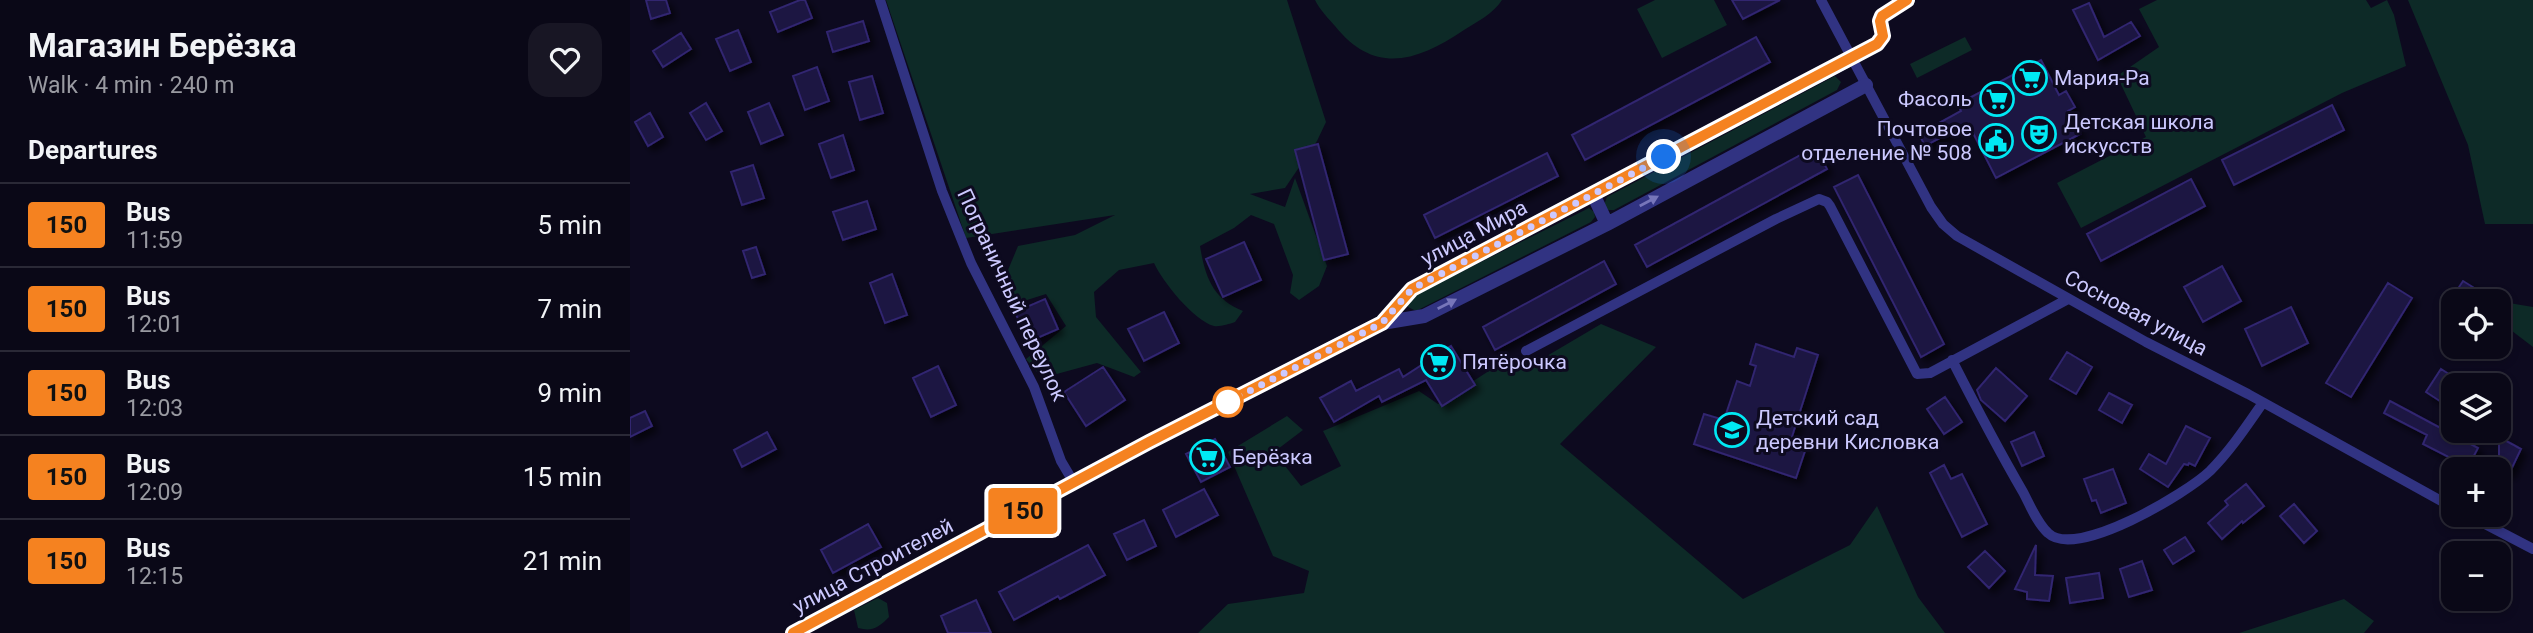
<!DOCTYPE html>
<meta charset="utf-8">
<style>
:root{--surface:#0a0817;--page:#181624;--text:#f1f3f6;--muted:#999aa1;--line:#2a2936}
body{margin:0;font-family:Roboto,sans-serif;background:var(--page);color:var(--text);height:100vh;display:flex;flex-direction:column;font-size:26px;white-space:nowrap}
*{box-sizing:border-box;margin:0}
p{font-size:23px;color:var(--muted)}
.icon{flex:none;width:38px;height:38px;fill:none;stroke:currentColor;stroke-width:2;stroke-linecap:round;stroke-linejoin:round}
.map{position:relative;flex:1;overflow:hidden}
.drawer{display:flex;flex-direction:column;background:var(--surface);width:630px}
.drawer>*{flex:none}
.badge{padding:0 14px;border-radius:5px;font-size:24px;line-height:46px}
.buttons{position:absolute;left:1811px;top:289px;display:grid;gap:14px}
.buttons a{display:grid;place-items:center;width:70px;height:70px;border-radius:14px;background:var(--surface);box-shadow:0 4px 10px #0003,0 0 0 2px var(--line);font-size:35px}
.you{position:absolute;width:35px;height:35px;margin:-18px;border:5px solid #fff;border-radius:50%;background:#1a73e8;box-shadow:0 0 0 10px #1a73e833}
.map>.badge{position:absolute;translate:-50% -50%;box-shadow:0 0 0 4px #fff}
h2{padding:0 28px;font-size:26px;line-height:63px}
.round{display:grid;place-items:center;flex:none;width:74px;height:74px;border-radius:21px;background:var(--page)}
.headline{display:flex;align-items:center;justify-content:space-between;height:119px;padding:0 28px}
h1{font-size:33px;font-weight:700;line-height:52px}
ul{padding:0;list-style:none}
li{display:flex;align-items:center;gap:21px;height:84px;padding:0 28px;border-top:2px solid var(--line)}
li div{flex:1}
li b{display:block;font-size:26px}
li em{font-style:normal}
li .badge{min-width:77px;font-weight:700;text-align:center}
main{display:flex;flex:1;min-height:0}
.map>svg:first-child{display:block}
.green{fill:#0d2a27}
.building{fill:#1c1542;stroke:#302570;stroke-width:2;filter:url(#shadow)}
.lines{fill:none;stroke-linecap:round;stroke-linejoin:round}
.minor{stroke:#313382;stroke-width:10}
.tertiary{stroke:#313382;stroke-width:14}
.oneway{fill:#7776ba}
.line-casing{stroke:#fff;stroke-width:16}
.line{stroke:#f58220;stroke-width:10}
.walk{stroke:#ccc9ff;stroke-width:7;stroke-dasharray:0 12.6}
.stop-dot{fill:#fff;stroke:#f58220;stroke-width:3.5}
.labels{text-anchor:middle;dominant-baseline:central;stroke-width:6;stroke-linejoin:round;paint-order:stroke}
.poi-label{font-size:21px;fill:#ccc9ff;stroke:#0d0a1f;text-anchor:start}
.street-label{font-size:21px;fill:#ccc9ff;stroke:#0d0a1f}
</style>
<main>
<section class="drawer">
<div class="headline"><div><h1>Магазин Берёзка</h1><p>Walk · 4 min · 240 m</p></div><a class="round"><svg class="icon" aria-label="heart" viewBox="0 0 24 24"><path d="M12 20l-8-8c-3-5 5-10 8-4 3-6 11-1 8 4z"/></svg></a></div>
<h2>Departures</h2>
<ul>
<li><span class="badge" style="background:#f58220;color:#111">150</span><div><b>Bus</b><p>11:59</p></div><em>5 min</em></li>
<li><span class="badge" style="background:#f58220;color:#111">150</span><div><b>Bus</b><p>12:01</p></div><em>7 min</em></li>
<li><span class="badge" style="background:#f58220;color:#111">150</span><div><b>Bus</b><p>12:03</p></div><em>9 min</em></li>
<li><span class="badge" style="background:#f58220;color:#111">150</span><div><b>Bus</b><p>12:09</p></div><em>15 min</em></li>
<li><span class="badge" style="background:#f58220;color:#111">150</span><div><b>Bus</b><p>12:15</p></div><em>21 min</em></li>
</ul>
</section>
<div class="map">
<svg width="1903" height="633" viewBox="0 0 1903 633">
<defs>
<filter id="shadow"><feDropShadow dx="5" dy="5" stdDeviation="3.5" flood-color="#0009"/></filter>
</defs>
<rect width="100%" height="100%" fill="#0d0a1f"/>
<path class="green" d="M256,0h401l39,122 -9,19 -32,47 -35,6 35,13 10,-29 32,88 -8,20 -20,14 -9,-7 3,-18 -19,-51 -23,-9 -17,13 -34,18c5,31 13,53 43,65l-8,11c-6,2 -15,5 -21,4 -20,-5 -52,-45 -60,-63l-35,7 -25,22 2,25 45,55 -7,5 -37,-14 -55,15 -16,-19 40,-33 -20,-32 -35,11 -8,-23 15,-36 57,-11 40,-20 -149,23z
M685,0h187c-9,14 -24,21 -38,30 -46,31 -89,46 -129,-4 -7,-8 -15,-16 -20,-26z
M1025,0h59l13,25 -65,33 -25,-49z
M1527,0h209l5,8 16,-8 7,15 12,51 -64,27 -261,135 -24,-45 89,-46 -29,-61 42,-29 -20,-38z
M1778,0h125v224h-48l-17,-79z
M1335,37l7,13 -55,28 -7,-14z
M1205,76l6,6 -4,8 -223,120h-6l-4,-5 3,-8z
M959,208l5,4 1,5 -4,5 -173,88h-4l-6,-3v-5l3,-5z
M1867,301l36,6v40l-34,-26v-20z
M971,324l55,23 -96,97 183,155 107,-54 27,-39 41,91 27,36h-747l30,-29 76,-11 5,-22 -36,-15 -45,-104 59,-36 16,14 -29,22 27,34 40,-20 -18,-35 96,-40 19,13 60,-39 42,-5z
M248,598l9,5 2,14c-10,10 -16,15 -31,11l-4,-18z
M1714,599l30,22 -10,12h-125z"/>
<path class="building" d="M16,0h20l4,13 -19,6z
M170,0h5l7,18 -34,14 -8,-20z
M1102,0h48l-37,19z
M1459,3l15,34 27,-15 9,14 -42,24 -25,-50z
M233,21l6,20 -36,11 -6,-20z
M108,30l13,32 -21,9 -14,-32z
M51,33l10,16 -28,18 -10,-16z
M1126,37l14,25 -185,98 -13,-25z
M1411,60l18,35 7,-4 9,16 -7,4 12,23 -84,44 -28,-55 -43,23 -6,-12 42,-23 -3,-7z
M187,67l12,34 -24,9 -12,-34z
M242,76l11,37 -23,7 -11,-38z
M76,103l16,28 -16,9 -16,-27z
M139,103l14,32 -22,9 -13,-32z
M1702,105l12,25 -110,55 -12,-25z
M20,113l13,24 -15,9 -13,-24z
M213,135l11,35 -23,8 -12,-34z
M688,144l30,110 -24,6 -29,-110z
M1185,147l12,22 -180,98 -12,-22z
M917,153l11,23 -123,62 -11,-23z
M123,165l11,33 -22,7 -11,-33z
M1228,175l86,169 -23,13 -87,-170z
M1561,179l14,27 -104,55 -14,-27z
M237,201l9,28 -33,11 -10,-28z
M614,242l17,38 -38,17 -17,-38z
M126,247l9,27 -13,4 -9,-27z
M974,261l12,23 -121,66 -12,-23z
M1592,266l19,35 -38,21 -19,-35z
M262,274l15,41 -22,8 -15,-40z
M1833,281l32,20h-45z
M1758,283l24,15 -61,99 -25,-14z
M415,299l13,30 -30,13 -13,-30z
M1661,307l17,36 -46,23 -17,-37z
M534,312l15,31 -35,18 -16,-32z
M1126,344l38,13 3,-9 21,7 -28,88 16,5 -10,30 -102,-34 10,-30 20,6 13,-39 13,5 6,-20 -6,-2z
M821,346l24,39 -33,21 -16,-26 -44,22 -3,-6 -45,26 -14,-24 31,-17 5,10 43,-22 4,8z
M1437,352l25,15 -16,27 -26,-15z
M308,366l18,39 -25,12 -18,-39z
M473,367l22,33 -39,26 -22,-34z
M1366,368l31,28 -22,25 -24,-21 -4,-10z
M1811,369l25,16h-12v9l-8,11 -20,-13z
M1479,393l23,12 -10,18 -23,-13z
M1315,397l17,25 -18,12 -17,-25z
M1760,401l88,47 -10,19 -45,-23 4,-9 -43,-22z
M15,411l7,15 -22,11v-19z
M1556,426l24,12 -15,28 -6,-3 -1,2 -4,-1 -16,23 -28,-18 9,-15 17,10z
M137,432l9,17 -34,18 -8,-17z
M1404,432l10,24 -22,10 -11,-24z
M1869,437l22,12 -12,25 -10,-5z
M585,439l15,28 -29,15 -15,-28z
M1314,465l7,14 11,-5 25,50 -25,13 -32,-64z
M1483,469l13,34 -25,10 -5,-13 -4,1 -8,-22z
M1616,484l18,22 -21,17 -1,-2 -20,18 -14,-16 20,-18 -3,-4z
M574,489l14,26 -42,22 -13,-27z
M1664,504l23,27 -13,12 -24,-27z
M514,520l12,26 -29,14 -13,-26z
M238,524l13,23 -48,26 -12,-23z
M1555,537l9,14 -21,13 -9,-14z
M458,545l17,30 -45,24 -2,-3 -44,24 -15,-28z
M1406,545l-1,30 18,1 -4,25 -22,-2v-7l-12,-3z
M1355,551l20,20 -16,17 -21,-21z
M1512,561l10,29 -23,7 -9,-28z
M1469,573l4,25 -33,5 -4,-25z
M346,600l15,33h-43l-7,-17z"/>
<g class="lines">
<path class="minor" d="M250,0l62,191 29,72 63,124 27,74 13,22
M1191,0l110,207 12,17 14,12 189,106 102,52 206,114
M896,351l250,-132 43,-20 8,3 3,4 87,168 13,-1 138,-74
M1322,360c23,45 46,89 71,132 7,13 14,31 25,41 28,27 139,-40 162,-62 20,-20 36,-44 52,-67
M1836,514l67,35"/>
<path class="tertiary" d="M963,194l14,30
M752,323l30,-34 440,-231
M163,633l356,-191 208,-107 25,-12 42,-7 183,-92 259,-139"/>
</g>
<defs><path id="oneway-solid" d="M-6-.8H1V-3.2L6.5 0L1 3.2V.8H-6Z" transform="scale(1.75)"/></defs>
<g class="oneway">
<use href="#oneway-solid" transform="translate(1019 201) rotate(-28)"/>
<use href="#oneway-solid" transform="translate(817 304) rotate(-27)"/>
</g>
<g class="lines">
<g class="line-casing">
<path id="line" d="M163,633l356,-191 233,-119 30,-34 465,-245 6,-8 -3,-15 2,-5 25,-16"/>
</g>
<use href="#line" class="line"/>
<path class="walk" d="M598,402l154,-79 30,-34 252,-132"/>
</g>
<defs>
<g id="supermarket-ring" transform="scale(1.75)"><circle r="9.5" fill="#0d0a1f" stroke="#00e8f4" stroke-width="1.5"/><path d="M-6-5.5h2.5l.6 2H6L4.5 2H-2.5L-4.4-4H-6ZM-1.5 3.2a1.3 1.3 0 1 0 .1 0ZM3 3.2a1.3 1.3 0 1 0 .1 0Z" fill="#00e8f4"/></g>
<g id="theatre-ring" transform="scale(1.75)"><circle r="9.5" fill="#0d0a1f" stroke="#00e8f4" stroke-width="1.5"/><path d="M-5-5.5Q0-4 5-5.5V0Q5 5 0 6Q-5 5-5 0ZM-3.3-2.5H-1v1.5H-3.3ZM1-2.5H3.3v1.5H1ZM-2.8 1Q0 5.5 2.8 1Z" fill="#00e8f4"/></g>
<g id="civic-ring" transform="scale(1.75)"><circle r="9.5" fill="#0d0a1f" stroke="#00e8f4" stroke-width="1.5"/><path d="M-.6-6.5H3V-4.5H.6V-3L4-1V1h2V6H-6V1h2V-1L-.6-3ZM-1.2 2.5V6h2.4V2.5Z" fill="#00e8f4"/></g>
<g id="school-ring" transform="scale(1.75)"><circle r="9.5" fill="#0d0a1f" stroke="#00e8f4" stroke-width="1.5"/><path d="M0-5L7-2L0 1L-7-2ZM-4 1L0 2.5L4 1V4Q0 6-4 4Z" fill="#00e8f4"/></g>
</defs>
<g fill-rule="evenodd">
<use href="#supermarket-ring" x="1400" y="78"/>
<use href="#supermarket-ring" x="1367" y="99"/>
<use href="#theatre-ring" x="1409" y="134"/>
<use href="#civic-ring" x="1366" y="141"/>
<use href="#supermarket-ring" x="808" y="362"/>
<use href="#school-ring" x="1102" y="430"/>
<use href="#supermarket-ring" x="577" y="457"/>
</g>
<circle class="stop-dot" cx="598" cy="402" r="14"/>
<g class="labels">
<g class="poi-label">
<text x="1424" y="78">Мария-Ра</text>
<text x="1342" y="99" text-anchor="end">Фасоль</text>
<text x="1434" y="122">Детская школа<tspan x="1434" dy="24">искусств</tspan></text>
<text x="1342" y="129" text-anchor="end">Почтовое<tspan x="1342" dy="24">отделение № 508</tspan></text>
<text x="832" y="362">Пятёрочка</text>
<text x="1126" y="418">Детский сад<tspan x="1126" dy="24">деревни Кисловка</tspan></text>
<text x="602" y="457">Берёзка</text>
</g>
<g class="street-label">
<text transform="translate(844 233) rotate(-28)">улица Мира</text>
<text transform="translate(382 295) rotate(65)">Пограничный переулок</text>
<text transform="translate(1506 313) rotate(28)">Сосновая улица</text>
<text transform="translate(243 566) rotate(-28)">улица Строителей</text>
</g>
</g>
</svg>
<div class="buttons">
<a><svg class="icon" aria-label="locate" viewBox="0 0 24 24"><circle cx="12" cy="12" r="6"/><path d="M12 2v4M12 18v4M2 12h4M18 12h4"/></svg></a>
<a><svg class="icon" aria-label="layers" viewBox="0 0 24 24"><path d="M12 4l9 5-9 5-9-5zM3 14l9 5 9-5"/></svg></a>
<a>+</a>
<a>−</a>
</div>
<div class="you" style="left:1034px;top:157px"></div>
<b class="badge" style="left:393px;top:511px;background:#f58220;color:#111">150</b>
</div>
</main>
